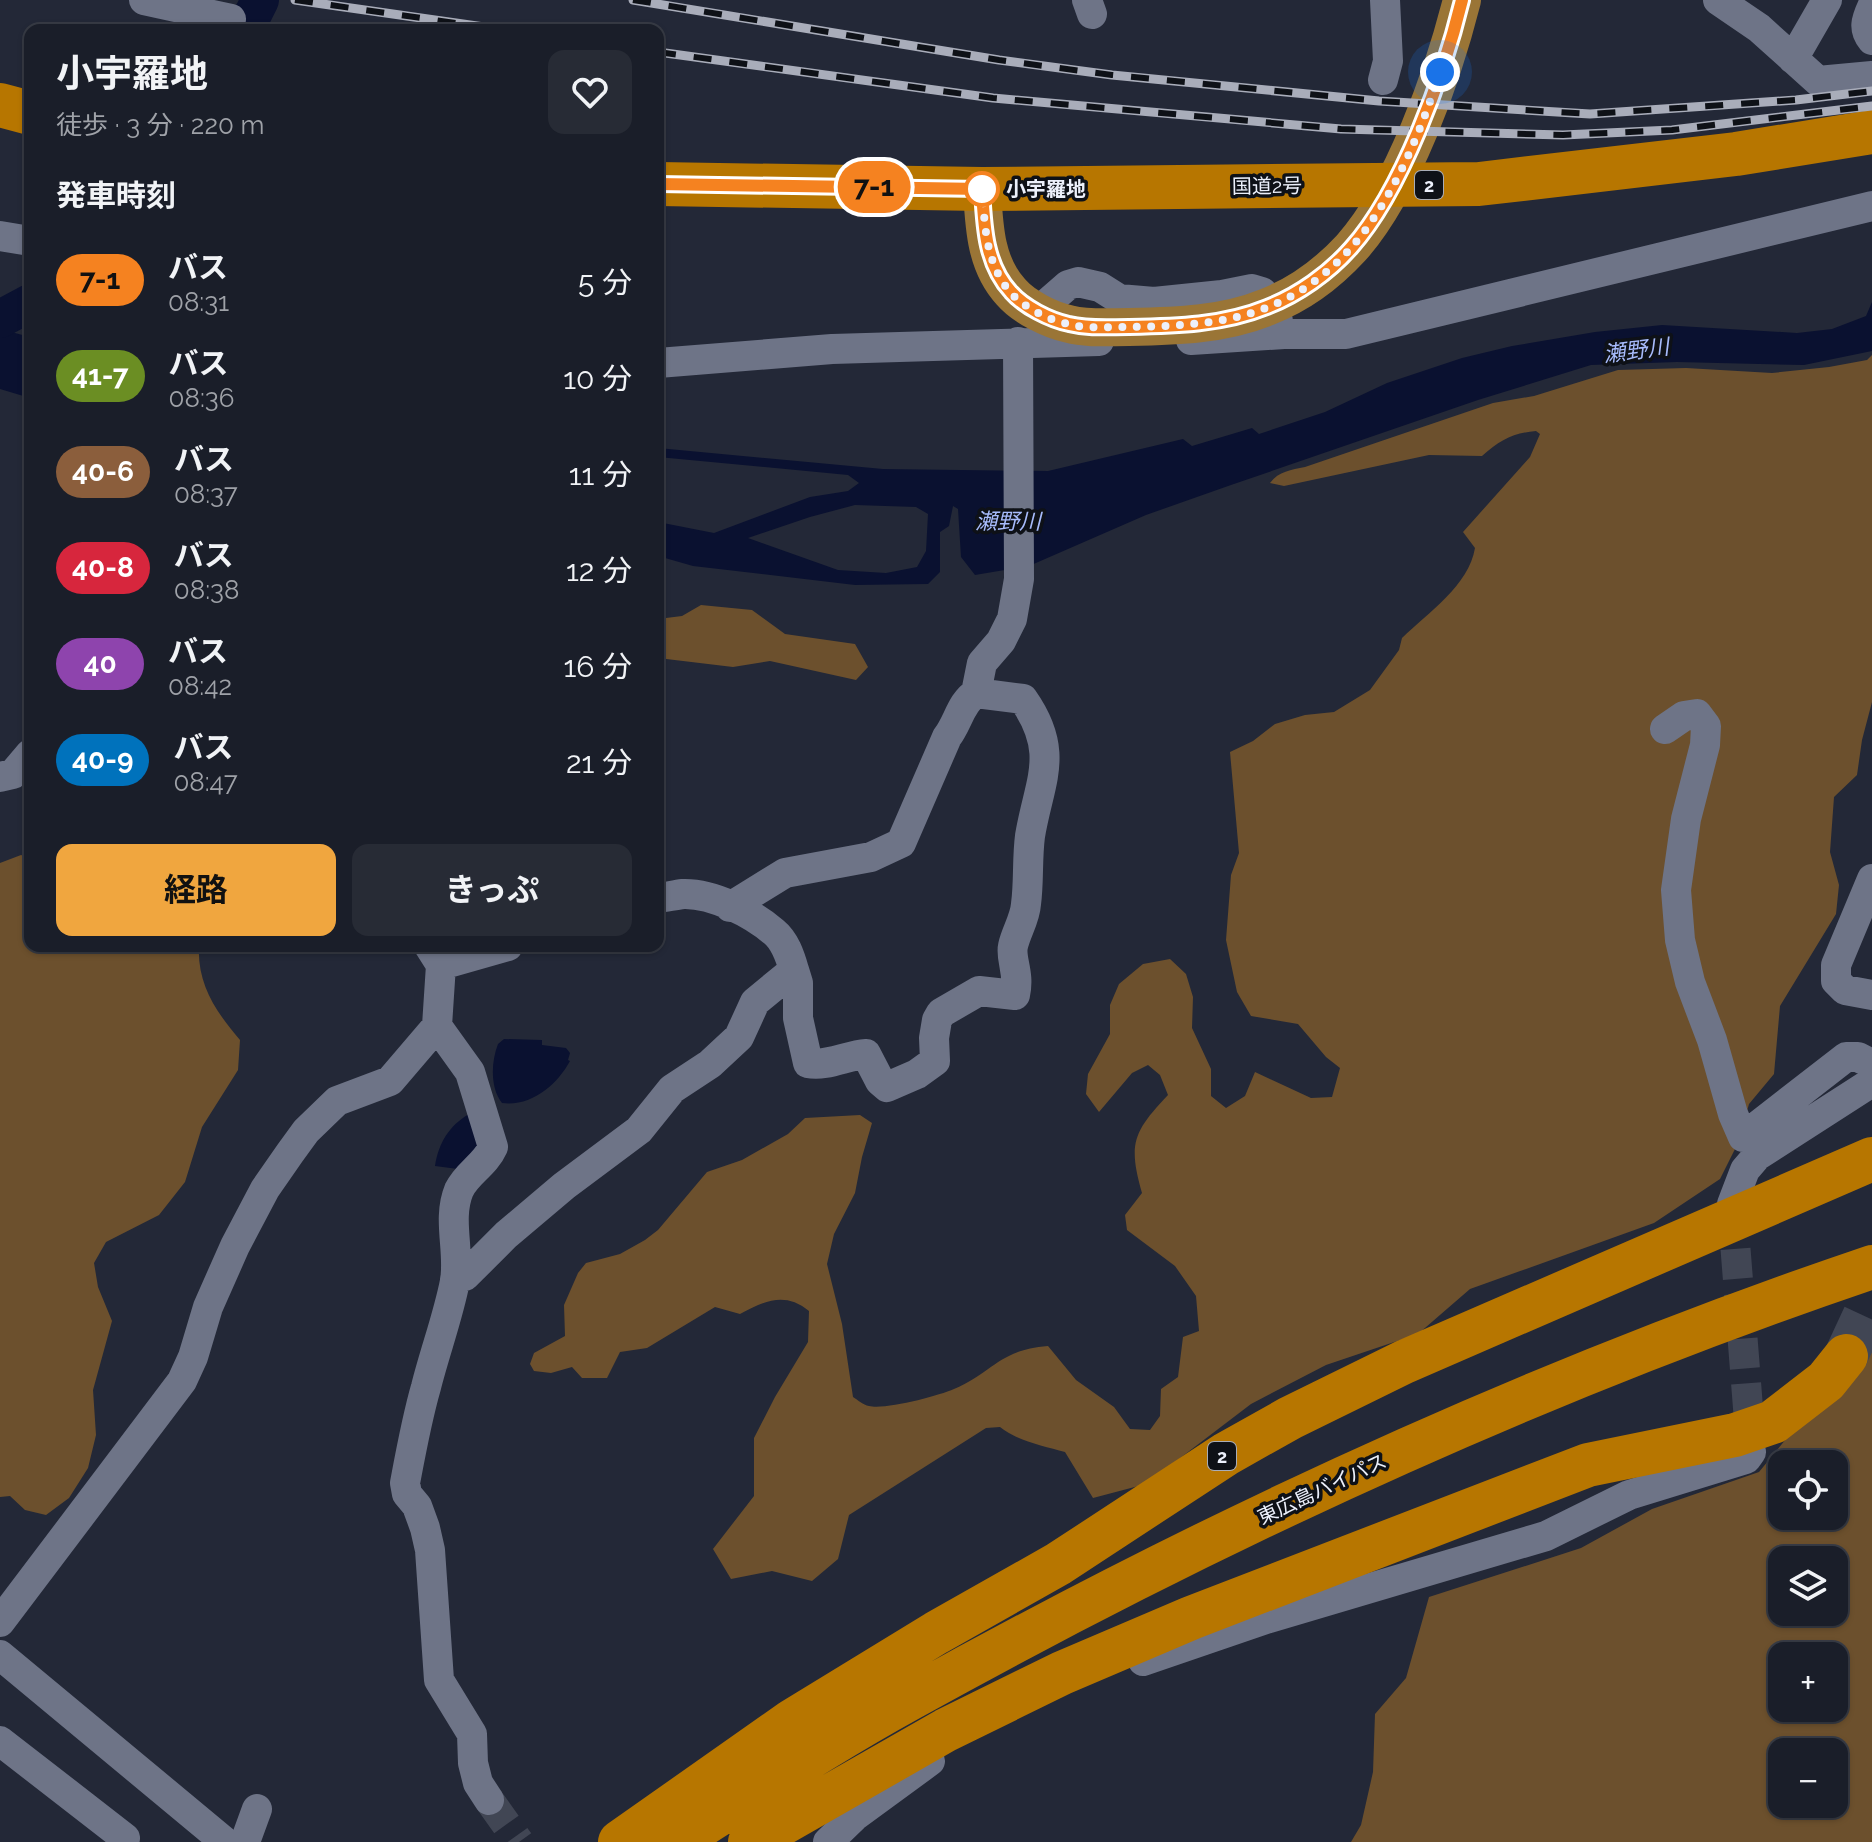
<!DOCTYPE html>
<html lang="ja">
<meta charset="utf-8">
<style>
:root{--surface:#1a1e29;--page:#272b35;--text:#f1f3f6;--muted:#9fa2a8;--line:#383c46;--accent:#f0a63f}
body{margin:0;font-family:Raleway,"Noto Sans JP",sans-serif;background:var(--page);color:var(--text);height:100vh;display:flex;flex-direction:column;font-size:30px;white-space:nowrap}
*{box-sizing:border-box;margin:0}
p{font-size:26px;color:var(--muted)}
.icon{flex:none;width:44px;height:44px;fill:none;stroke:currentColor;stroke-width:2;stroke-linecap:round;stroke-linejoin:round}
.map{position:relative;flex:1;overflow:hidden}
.details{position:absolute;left:24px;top:24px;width:640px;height:928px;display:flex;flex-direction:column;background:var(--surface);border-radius:16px;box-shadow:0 2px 6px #0004,0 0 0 2px var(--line)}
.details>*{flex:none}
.badge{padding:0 16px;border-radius:26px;font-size:28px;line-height:52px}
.buttons{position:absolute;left:1768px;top:1450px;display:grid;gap:16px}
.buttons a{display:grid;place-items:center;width:80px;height:80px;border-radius:16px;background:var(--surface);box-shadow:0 2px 6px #0004,0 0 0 2px var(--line);font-size:40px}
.you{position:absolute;width:40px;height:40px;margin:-20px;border:6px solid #fff;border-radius:50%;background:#1a73e8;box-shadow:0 0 0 12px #1a73e833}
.map>.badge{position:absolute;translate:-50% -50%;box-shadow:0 0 0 4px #fff}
h2{padding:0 32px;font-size:30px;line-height:72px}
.round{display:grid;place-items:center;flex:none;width:84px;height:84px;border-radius:16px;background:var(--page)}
.headline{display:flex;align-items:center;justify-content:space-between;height:136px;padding:0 32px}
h1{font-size:38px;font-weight:700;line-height:60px}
.action{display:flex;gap:16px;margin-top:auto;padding:16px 32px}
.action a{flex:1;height:92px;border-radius:16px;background:var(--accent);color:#111;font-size:32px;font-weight:700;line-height:92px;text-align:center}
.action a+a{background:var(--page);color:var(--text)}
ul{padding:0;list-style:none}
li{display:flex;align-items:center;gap:24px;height:96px;padding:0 32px}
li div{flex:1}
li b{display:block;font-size:30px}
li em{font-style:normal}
li .badge{min-width:88px;font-weight:700;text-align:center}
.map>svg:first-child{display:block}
.forest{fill:#6c502d;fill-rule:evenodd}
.water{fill:#0a1130;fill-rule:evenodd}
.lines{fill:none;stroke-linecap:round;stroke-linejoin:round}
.river{stroke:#0a1130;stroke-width:38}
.minor-tunnel{stroke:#414654;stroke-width:30;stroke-dasharray:30 15;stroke-linecap:butt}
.highway-tunnel{stroke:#414654;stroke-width:44;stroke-dasharray:44 22;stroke-linecap:butt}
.minor{stroke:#6e7487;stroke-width:30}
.major{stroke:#9a7536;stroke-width:38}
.highway{stroke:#b77600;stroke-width:44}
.rail-casing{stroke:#a9adba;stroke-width:9}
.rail{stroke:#0e1117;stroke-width:6;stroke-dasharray:18;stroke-linecap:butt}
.line-casing{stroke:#fff;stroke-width:18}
.line{stroke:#f58220;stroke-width:12}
.walk{stroke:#ecf0fb;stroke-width:8;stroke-dasharray:0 14.4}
.stop-dot{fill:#fff;stroke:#f58220;stroke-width:4}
.labels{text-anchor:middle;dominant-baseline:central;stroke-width:7;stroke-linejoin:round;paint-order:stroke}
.shield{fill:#0e1117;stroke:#a9adb7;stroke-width:2}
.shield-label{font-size:18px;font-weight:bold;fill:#ecf0fb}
.street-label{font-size:20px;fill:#ecf0fb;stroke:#0e1117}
.stop-label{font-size:20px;font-weight:bold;fill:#ecf0fb;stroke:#0e1117;text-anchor:start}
.water-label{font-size:22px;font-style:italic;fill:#a7bbfb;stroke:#0e1117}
</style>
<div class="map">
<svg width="1872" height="1842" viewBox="0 0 1872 1842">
<rect width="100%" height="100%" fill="#232837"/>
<path class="forest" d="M1872,355v347l-10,38 -5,35 -23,22 -4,55 9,33 -3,29 -56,92 -6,68 -25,30 -11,39 -18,36 -66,44 -184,66 -52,45 -92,31 -75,39 -105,80 -53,14 -28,-46c-21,-6 -48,-11 -65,-25l-14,1 -137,87 -11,44 -26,22 -40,-10 -41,8 -18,-30 41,-53v-58l21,-41 33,-55 1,-31c-24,-20 -45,-10 -69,3l-25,-7 -68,41 -27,4 -13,26h-25l-10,-11 -21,6 -17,-2 -4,-7 4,-11 31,-17 -1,-31 14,-32 8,-10 34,-9 25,-14 13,-10 49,-58 35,-12 46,-26 17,-16 55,-3 12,8 -10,34 -7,36 -21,41 -7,30 15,60 11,73c5,3 10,8 16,9 16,4 69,-10 85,-17 39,-16 44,-39 94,-43l28,34 38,27 16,22 20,1 10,-14 1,-27 17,-12 5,-40 16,-6 -3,-35 -21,-30 -48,-36 -2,-15 17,-22c-14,-49 -9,-61 26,-98l-8,-20 -12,-10 -16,8 -33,39 -13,-18 2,-20 22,-40v-29l9,-21 24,-20 27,-5 16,15 7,23 -1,31 19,41v27l15,12 19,-12 10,-24 56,26 21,-1 8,-29 -14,-11 -28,-33 -47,-8 -14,-24 -11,-52 5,-65 8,-22 -9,-101 23,-11 22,-17 30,-9 29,-3 36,-22 29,-40 3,-12c26,-25 67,-53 73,-90l-12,-16 67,-75 10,-23 -4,-3c-23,2 -36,9 -54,25l-53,-1 -145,31 -14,-3c9,-12 21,-13 35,-16l188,-64 41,-7 84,-26 68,-2 86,5 57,-6 38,-7z
M701,605l51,5 33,24 70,10 13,23 -12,13 -86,-19 -37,6 -75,-9v-39l24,-3z
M21,855l9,3v88h169c-2,38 17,66 41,94l-2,30 -36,57 -17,55 -26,33 -53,27 -12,21 4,24 14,34 -19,69 3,45 -8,33 -19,30 -23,17 -21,-5 -15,-14 -10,1v-634z
M1872,1343v499h-521l10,-17 12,-53 2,-58 31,-36 23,-81 152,-49 71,-39 107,-37 46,-56 38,-26zM1782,1464h52v52h-52zM1782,1560h52v52h-52zM1782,1656h52v52h-52zM1782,1752h52v52h-52z"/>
<path class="water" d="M1872,302v49l-68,14 -127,-3 -86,3 -113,35 -247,85 -85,30 -117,51 -54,9 -14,-18 -3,-48 -5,-3 -4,20 -9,6v40l-12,12 -73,1 -162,-19 -35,-10v-34l56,11 96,-36 38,-6 11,-8 -11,-8 -190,-18v-9l225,21 165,2 135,-32 9,7 60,-18 7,6 66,-22 62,-29 75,-25 50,-12 83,-14 67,-7 135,8 35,-4 34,-13zM855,505l61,2 12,7 -2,37 -9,16 -31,6 -48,-3 -90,-32 62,-21z
M0,329l30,8v61l-30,-9z
M504,1039l38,1v5l24,3 4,5 -2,7 2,1c-13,24 -39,46 -68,42 -12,-15 -11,-41 -4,-59z
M469,1114l12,29 -23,26 -23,-3c4,-24 14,-40 34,-52z"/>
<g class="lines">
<path class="river" d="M249,30l3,-14 8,-16
M0,319l30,-16"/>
<path class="minor-tunnel" d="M1732,1204l19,242
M489,1800l30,42"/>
<path class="highway-tunnel" d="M1846,1356l26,-56"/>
<path class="minor" d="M144,0l87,19
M1087,0l5,14
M1718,0l41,28 59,53 54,-5
M1872,7c-6,13 -9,22 0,33
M1793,59l34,-59
M1383,80l5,-19 -3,-61
M0,236l30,5
M1037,312l31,-27 10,-3 22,5 19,12 35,3 68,-7 30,-6 10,3 16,29
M1191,340l93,-6h62l526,-128
M658,363l174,-14 267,-8
M1665,729l19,-13 13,-2 9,12 -1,19 -19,74 -10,71 4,50 10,42 22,58 21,74 10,23 103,-80h12l14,7
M0,777l13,-3 17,-20
M1872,879l-36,86v16l9,9 27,5
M730,907l55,-34 86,-16 30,-14 46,-106c11,-14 14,-35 29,-44l6,-30 19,-22 11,-22 7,-40 -1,-237
M441,965l67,-19
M794,970l4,13v35l10,45c18,4 40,-8 58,-9l14,27 7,6 30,-13 18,-13 -1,-23 3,-18 4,-7 38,-22 36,4c5,-22 -5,-36 -2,-49 3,-14 12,-27 13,-42 3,-22 1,-45 4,-68 9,-55 31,-83 -7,-137l-47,-6
M437,1026l33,46 23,75c-8,18 -26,26 -34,43 -12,29 1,61 -4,91 -7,36 -20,70 -29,106 -9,31 -15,64 -21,96l2,11 10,12 8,22 5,22 9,130 33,54 1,29 5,20 11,17
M1732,1204l13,-34 12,-14 115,-74
M455,1279l10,-3 41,-41 58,-49 75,-56 33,-41 38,-25 29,-27 16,-35 39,-32c-4,-14 -9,-29 -20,-38 -22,-19 -62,-39 -91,-38 -8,1 -17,3 -25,4
M0,1622l182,-241 11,-24 15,-50 27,-61 30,-57 25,-36 16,-22 31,-30 53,-20 47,-55 4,-61 -12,-19
M0,1655l225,187
M1143,1661l126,-43 277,-82 83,-41 117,-36 5,-7
M0,1741l125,97 -3,4
M245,1842l12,-33
M828,1842l27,-26 75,-55"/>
<path class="major" d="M982,189c2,36 3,75 29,103 13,15 39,28 58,32 19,5 40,3 60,3 47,-1 94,-2 138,-20 31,-12 61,-34 84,-59 52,-58 92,-173 111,-248"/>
<path class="highway" d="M0,105l30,8
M658,184l324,5 497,-5 257,-30 136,-22
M620,1842l172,-121 144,-88 122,-69 168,-110 64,-36 114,-56 468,-203
M675,1842c77,-48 154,-99 234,-143 308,-171 629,-319 963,-432
M750,1842l196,-112 116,-57 129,-55 397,-153 147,-30 38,-13 53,-41 20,-25"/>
<g class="rail-casing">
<path id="rail" d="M295,0l210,30
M633,0l366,60 113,15 267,26 211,13 206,-14 76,-9
M658,52l335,46 348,31 222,6 109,-5 200,-24"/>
</g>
<use href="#rail" class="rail"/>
</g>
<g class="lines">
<g class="line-casing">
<path id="line" d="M658,184l324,5c2,36 3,75 29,103 13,15 39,28 58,32 20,5 40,3 60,3 47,-1 94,-2 138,-20 31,-12 62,-34 84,-59 51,-57 93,-174 111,-248"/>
</g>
<use href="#line" class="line"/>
<path class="walk" d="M982,189c3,36 3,73 28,103 13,15 39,28 58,32 19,5 40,3 60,3 47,-1 93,-2 138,-19 24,-9 47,-24 66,-41 53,-47 87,-129 108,-195"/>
</g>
<circle class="stop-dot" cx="982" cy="189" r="16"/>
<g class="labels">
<g class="shield">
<rect x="1415" y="171" width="28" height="28" rx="6"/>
<rect x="1208" y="1442" width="28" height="28" rx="6"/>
</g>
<g class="shield-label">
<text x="1429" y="185">2</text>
<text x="1222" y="1456">2</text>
</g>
<g class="street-label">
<text transform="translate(1267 186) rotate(-1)">国道2号</text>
<text transform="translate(1322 1489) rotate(-25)">東広島バイパス</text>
</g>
<g class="stop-label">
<text x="1006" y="189">小宇羅地</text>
</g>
<g class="water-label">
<text transform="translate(1636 350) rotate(-7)">瀬野川</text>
<text x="1008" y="521">瀬野川</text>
</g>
</g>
</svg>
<div class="buttons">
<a><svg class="icon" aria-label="locate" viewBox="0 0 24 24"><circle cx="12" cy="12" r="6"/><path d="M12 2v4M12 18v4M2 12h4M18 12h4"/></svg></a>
<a><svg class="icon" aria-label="layers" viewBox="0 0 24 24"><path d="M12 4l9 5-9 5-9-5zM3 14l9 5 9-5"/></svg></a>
<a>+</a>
<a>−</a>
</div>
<div class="you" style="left:1440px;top:72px"></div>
<b class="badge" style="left:874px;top:187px;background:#f58220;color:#111">7-1</b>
<section class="details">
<div class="headline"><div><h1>小宇羅地</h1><p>徒歩 · 3 分 · 220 m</p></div><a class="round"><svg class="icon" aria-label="heart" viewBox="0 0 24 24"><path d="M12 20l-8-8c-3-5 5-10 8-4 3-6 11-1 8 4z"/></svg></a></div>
<h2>発車時刻</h2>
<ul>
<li><span class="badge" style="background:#f58220;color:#111">7-1</span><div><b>バス</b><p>08:31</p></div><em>5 分</em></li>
<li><span class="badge" style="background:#6b8e23;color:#fff">41-7</span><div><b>バス</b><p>08:36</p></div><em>10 分</em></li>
<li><span class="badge" style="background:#8b5e3c;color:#fff">40-6</span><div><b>バス</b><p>08:37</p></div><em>11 分</em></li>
<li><span class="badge" style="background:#d7263d;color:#fff">40-8</span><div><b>バス</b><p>08:38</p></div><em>12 分</em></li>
<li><span class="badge" style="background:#8e44ad;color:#fff">40</span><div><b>バス</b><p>08:42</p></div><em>16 分</em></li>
<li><span class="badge" style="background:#0072bc;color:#fff">40-9</span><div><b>バス</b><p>08:47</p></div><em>21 分</em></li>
</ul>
<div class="action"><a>経路</a><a>きっぷ</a></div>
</section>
</div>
